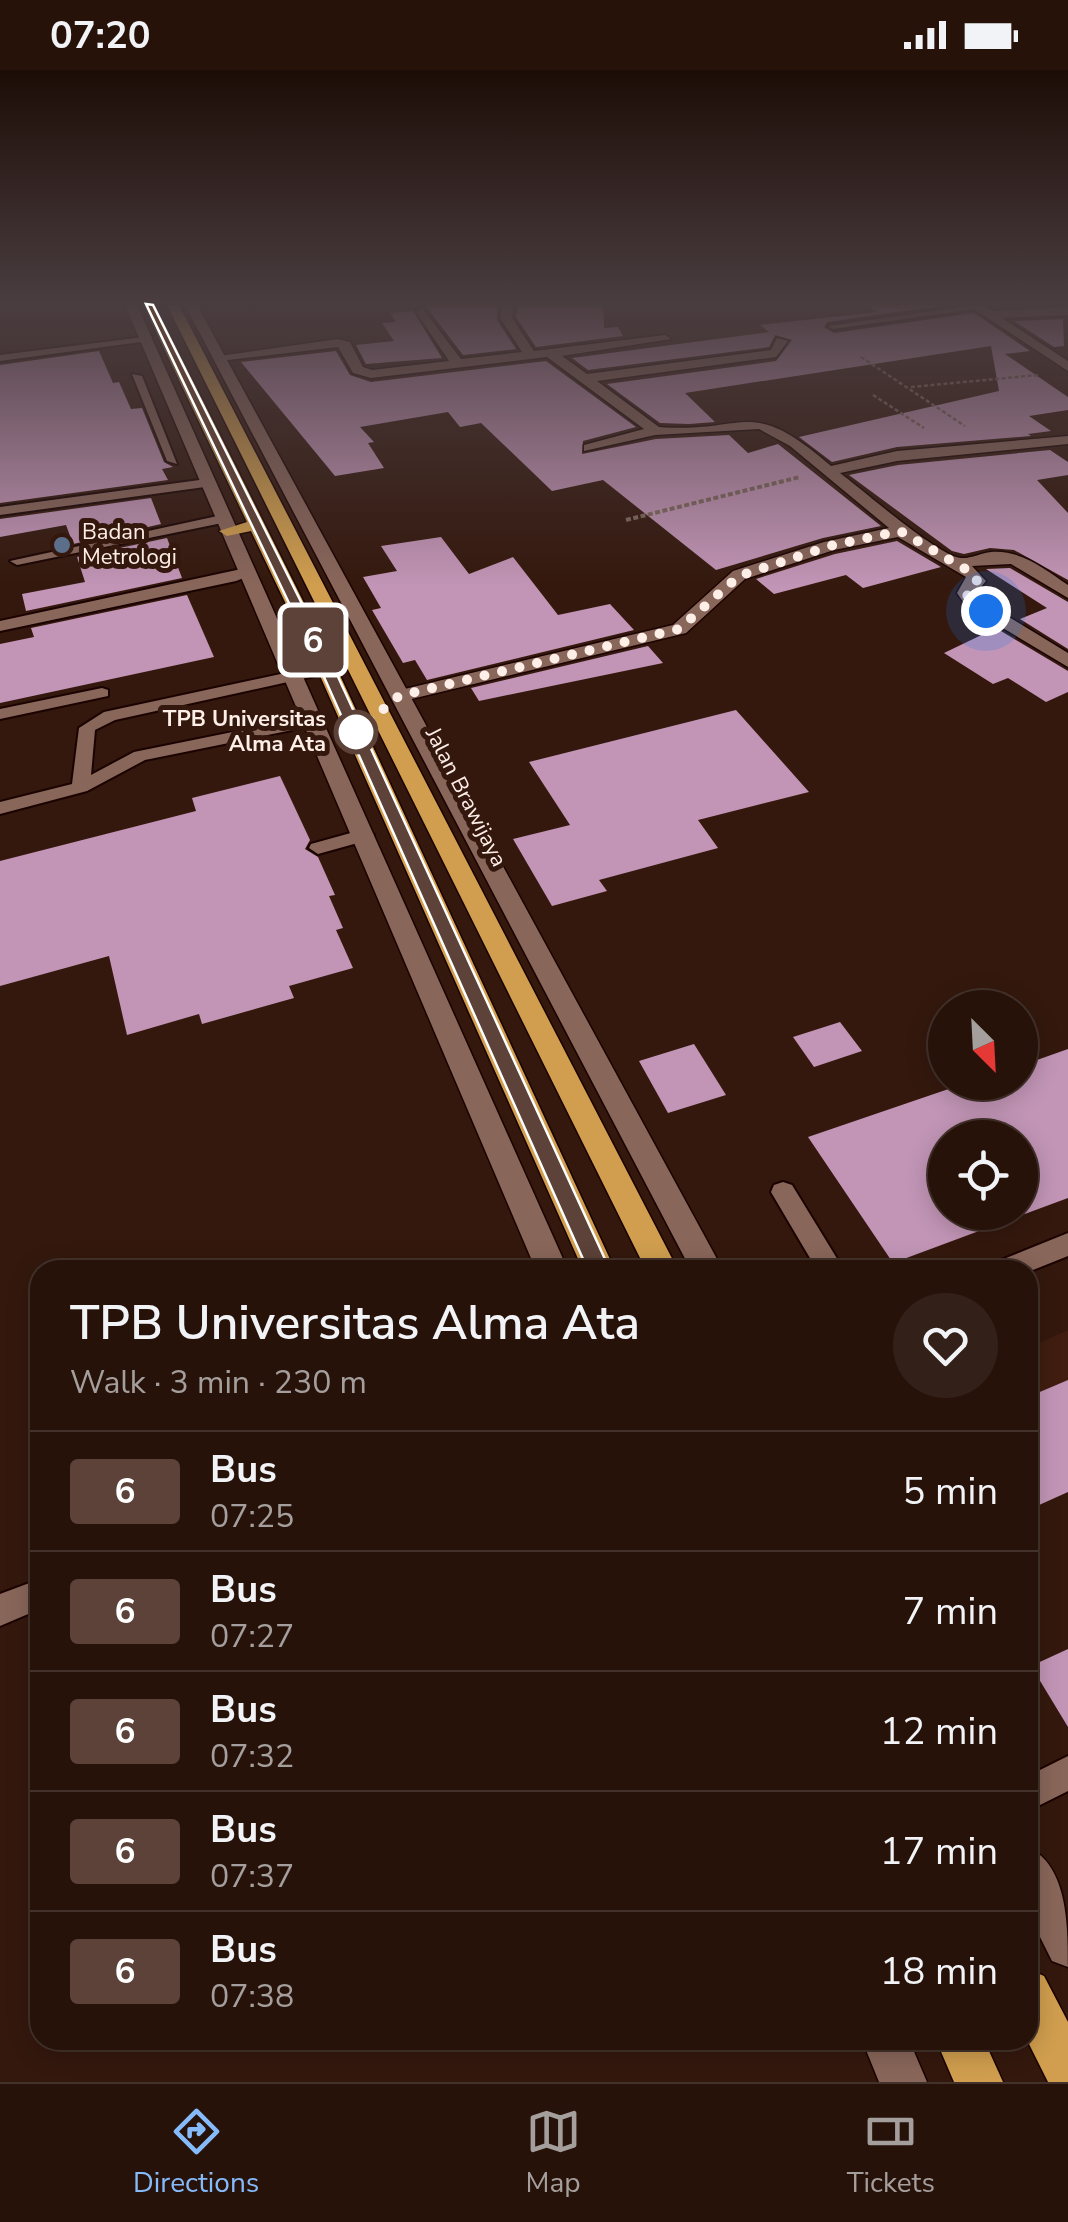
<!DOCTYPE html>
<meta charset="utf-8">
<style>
:root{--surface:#27120a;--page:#332018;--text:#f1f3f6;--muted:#a49e9c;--line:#43322b;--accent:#86bbfb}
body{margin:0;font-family:"Nunito Sans",sans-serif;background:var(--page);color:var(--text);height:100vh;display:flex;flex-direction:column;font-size:38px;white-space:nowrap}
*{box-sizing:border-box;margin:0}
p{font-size:32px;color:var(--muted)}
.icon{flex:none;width:55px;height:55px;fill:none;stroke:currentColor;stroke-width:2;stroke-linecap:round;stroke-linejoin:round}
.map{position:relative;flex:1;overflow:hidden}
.details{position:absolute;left:30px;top:1190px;width:1008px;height:790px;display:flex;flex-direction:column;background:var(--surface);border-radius:30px;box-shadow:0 5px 25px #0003,0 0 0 2px var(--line)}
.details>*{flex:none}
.badge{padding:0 20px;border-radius:8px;font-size:35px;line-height:65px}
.needle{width:65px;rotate:156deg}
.fabs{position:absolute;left:928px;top:920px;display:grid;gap:20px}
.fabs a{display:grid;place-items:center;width:110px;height:110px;border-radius:50%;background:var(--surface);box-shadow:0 5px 25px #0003,0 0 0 2px var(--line);font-size:50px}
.you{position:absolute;width:50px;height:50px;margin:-25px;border:8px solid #fff;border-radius:50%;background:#1a73e8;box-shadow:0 0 0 15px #1a73e833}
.map>.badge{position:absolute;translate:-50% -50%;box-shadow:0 0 0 5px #fff}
.round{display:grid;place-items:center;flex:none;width:105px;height:105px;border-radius:52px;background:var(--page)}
.summary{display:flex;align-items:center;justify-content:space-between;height:170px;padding:0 40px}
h1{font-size:48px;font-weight:600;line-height:75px}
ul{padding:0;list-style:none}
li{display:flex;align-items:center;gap:30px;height:120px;padding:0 40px;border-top:2px solid var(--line)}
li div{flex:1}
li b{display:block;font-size:38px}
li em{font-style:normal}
li .badge{min-width:110px;font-weight:700;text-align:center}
.status{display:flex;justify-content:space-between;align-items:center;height:70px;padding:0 50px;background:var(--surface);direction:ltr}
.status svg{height:28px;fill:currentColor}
.dock{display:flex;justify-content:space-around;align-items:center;height:140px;border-top:2px solid var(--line);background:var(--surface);font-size:28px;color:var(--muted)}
.dock a{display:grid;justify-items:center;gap:5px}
.dock .on{color:var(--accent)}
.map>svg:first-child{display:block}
.built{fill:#401d10}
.building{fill:#c295b6;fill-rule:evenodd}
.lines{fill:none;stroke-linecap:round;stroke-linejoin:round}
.service-casing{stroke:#1a0300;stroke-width:4}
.minor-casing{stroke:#1a0300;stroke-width:3}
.tertiary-casing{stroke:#1a0300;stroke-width:3}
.trunk-casing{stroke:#1a0300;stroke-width:3}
.path-far1{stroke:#80695f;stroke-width:2.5;stroke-dasharray:4 2.5;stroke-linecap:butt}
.path{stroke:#80695f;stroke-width:4;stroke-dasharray:5 2.5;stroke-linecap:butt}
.service{fill:#89665a;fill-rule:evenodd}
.minor{fill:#89665a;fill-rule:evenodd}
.tertiary{fill:#89665a;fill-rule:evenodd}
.trunk{fill:#d09e4e;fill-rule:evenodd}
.line{fill:#5c4238;stroke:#fff;stroke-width:2.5}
.walk{stroke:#feeee8;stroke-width:10;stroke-dasharray:0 18}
.service-dot{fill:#5c6f8a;stroke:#34180d;stroke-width:4}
.stop-dot{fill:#fff;stroke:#5c4238;stroke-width:5}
.labels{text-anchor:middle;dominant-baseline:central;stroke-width:10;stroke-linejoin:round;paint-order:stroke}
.far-poi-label{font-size:22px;fill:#feeee8;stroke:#34180d;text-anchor:start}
.far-stop-label{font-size:22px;font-weight:bold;fill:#feeee8;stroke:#34180d;text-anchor:end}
.far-street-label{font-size:22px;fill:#feeee8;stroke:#34180d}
</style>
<div class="status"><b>07:20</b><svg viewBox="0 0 49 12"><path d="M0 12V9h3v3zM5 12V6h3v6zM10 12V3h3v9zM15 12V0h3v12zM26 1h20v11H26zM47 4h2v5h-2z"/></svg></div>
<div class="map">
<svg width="1068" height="2012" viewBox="0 0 1068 2012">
<rect width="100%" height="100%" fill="#34180d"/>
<path class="built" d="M1068,1260v50l-40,19v-51z"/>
<path class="building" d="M425,235h73l-1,15 19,29 -53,6z
M518,235h85l1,23 14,-1 5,9 -87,11 -20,-30z
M868,235h78l-119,17 -3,5 10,6 140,-20 56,38 -25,3 63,43v13l-39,6 22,15 -23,3 3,2 -134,11 -65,15 -33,-25 200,-46 -8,-45 -306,47 30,29 -26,2 -29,-1 -53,-39 169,-23 16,-21 -17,-5 -6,12 -181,23 -16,-12 197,-26 -9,-7 117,-13z
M413,241l29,47 -76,6 -10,-19 38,-4 -12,-18 14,-1 -6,-9z
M1063,249l1,27 -10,1 -40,-26z
M99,281l14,32 6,-1 12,27 11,-1 22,54 9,5 -11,2 6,11 -168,23v-138z
M336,281l14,24 21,7 175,-21 90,66 -53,14 -1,13 74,-15 73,-4 19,18 30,-9 103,82 -58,12 -107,32 -113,-90 -51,11 -71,-68 -21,4 -12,-15 -88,15 14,15 -6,1 16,25 -49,8 -94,-114z
M1050,380l18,12v13l-31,5 31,33v67l-54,-30 -24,-2 -26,6 -12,-3 -103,-76 49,-10z
M151,428l10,26 -88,20 -7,-19 -66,12v-18z
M441,467l28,37 44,-17 45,58 52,-11 24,26 -207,50 -12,-20 -12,3 -31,-53 9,-2 -18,-31 34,-6 -16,-25z
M167,468l15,40 -156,33 -4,-17 63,-12 -8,-25z
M897,471l44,26 -78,21 -17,-13 -72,19 -18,-15 79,-25z
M1010,498l58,34v47l-48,-30 27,-11 -61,-39z
M187,525l27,62 -214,46v-59l34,-7 -3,-9z
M996,558l72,43v21l-22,10 -38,-24 -15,6 -49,-31z
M648,576l15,17 -184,38 -8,-13z
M736,640l73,82 -111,28 20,28 -119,32 8,11 -55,15 -39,-67 57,-14 -41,-63z
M280,706l30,64 -5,9 13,8 17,38 -6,1 14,32 -7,2 17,38 -64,18 5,12 -92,26 -3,-10 -72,21 -18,-79 -109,30v-125l196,-50 -4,-13z
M840,952l22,29 -48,16 -21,-30z
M694,974l32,51 -58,18 -29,-52z
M1068,979v149l-175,65 -85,-126 161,-55h51v-16zM945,1068h75v75l-75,-1z
M1068,1310v112l-40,18v-113z
M1068,1579v78l-37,-61z"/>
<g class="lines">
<g class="service-casing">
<path id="service" d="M975,235l8,3 -150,21 -5,-3z
M152,266l-4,5 -148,20v-6z
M132,304l10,2 35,88 -10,-3z
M207,409l5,1v6l-212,29v-8z
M222,445l7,4 -2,3 -210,43 -7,-4z
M246,498l5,1v6l-15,6 -236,50v-10z
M327,594l8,5 -2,3 -218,48 -20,10 -4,45 43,-23 177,-36 8,5 -2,4 -172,35 -58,31 -87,23v-12l72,-18 7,-56 25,-16z
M102,618l6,2v6l-108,23v-10z
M365,759l9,6 -2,4 -54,15 -9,-6 2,-4z
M783,1112l9,3 52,85h-27l-46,-78 3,-7z
M1068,1163v23l-40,16 -36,-2 4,-8z
M40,1509v30l-40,17v-32z
M1068,1686v35l-40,20v-35z"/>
</g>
<g class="minor-casing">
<path id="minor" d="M502,235h12l-2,13 22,33 131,-16 6,4 -109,17 25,18 184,-24 6,-12 11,3 -12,16 -179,24 62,46c90,7 89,-33 172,39l66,-15 171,-15v8l-171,17 -57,12c23,17 98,83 121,85 8,1 21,-5 30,-6 31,-2 53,17 77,33v13l-57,-34 -39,2 14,15 -11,13 3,4 90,55v14l-102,-61 -9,-13 9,-16 -68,-40 -64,13 -89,29 -59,54 -287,69 -7,-2v-8l281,-67 60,-54 91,-29 65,-14 -99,-82 -31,-17 -104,6 -71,16v-6l60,-16 -97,-72 -176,21 -18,-5 -15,-26 -119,14 -7,-4 126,-18 12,3 13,25 9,3 77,-9 -33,-49 6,-4 39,51 61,-7 -22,-34z
M968,235h15l9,6 76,-4v8l-66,3 66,43v10z"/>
</g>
<g class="tertiary-casing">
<path id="tertiary" d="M125,235h12l431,965h-32z
M185,235h12l526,965h-32z
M1028,1777c40,19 40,79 40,120l-16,-6 -24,-48z
M862,1970h47l18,42h-48z"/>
</g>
<g class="trunk-casing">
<path id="trunk" d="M143,235h12l182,364 278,601h-32l-266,-601 -66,-138 -24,5 -8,-5 28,-9z
M167,235h12l499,965h-32z
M1028,1899l16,7 24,46v60h-20l-21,-42z
M936,1970h48l19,42h-49z"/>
</g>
<path class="path-far1" d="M861,287l104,69
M911,317l127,-12
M873,325l51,33"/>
<path class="path" d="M626,450l174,-43"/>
<use href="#service" class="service"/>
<use href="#minor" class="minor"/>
<use href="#tertiary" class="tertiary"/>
<use href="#trunk" class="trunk"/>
</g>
<linearGradient id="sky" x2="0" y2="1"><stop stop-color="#1d0d07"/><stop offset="0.45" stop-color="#4a3d40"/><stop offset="1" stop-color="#4a3d40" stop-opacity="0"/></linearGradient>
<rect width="1068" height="517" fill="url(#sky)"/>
<path class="line" d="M146,234l7,1 181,363 276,602 -3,7h-16l-271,-609z"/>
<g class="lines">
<path class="walk" d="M356,662l43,-36 280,-67 60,-53 91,-30 70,-15 74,43 3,7 -10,15 19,15"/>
</g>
<circle class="service-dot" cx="62" cy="475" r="10"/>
<circle class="stop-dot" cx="356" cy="662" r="20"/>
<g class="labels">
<g class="far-poi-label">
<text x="82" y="462">Badan<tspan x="82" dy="25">Metrologi</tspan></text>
</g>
<g class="far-stop-label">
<text x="326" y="649">TPB Universitas<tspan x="326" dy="25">Alma Ata</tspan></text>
</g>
<g class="far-street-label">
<text transform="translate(466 727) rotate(63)">Jalan Brawijaya</text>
</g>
</g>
</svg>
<div class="fabs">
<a><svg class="needle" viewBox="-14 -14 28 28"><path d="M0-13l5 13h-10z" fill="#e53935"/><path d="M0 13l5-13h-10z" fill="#a49e9c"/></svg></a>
<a><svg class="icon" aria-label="locate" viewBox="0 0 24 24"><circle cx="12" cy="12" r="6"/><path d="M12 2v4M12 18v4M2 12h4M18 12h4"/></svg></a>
</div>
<div class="you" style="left:986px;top:541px"></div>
<b class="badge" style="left:313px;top:570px;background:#5c4238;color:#fff">6</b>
<section class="details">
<div class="summary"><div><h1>TPB Universitas Alma Ata</h1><p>Walk · 3 min · 230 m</p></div><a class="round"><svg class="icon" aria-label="heart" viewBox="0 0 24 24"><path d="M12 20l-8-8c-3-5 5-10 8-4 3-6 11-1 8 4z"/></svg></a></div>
<ul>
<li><span class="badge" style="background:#5c4238;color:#fff">6</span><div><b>Bus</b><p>07:25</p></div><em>5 min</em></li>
<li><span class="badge" style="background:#5c4238;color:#fff">6</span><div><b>Bus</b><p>07:27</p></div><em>7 min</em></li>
<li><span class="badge" style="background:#5c4238;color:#fff">6</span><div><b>Bus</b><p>07:32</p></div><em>12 min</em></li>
<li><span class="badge" style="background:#5c4238;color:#fff">6</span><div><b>Bus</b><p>07:37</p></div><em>17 min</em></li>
<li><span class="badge" style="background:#5c4238;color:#fff">6</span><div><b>Bus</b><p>07:38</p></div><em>18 min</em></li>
</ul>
</section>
</div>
<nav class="dock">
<a class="on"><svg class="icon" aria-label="directions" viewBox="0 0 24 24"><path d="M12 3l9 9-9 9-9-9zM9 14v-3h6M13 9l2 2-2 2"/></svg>Directions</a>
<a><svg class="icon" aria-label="map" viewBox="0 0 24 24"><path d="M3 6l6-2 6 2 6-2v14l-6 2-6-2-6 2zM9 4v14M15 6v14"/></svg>Map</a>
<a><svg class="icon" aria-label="tickets" viewBox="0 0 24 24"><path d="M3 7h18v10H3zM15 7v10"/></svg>Tickets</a>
</nav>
